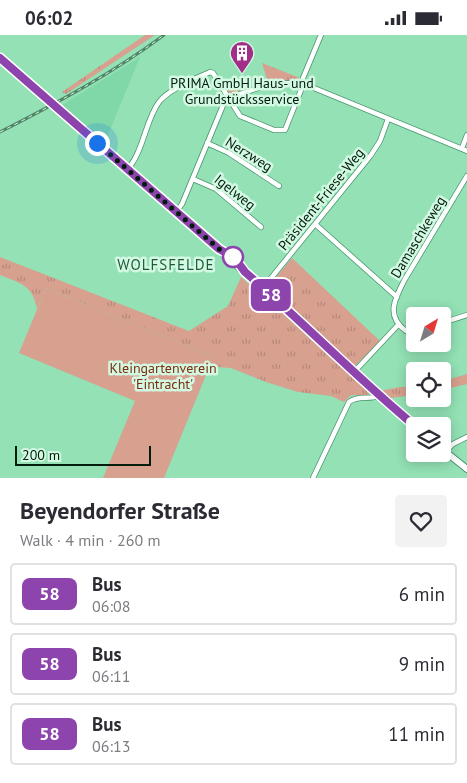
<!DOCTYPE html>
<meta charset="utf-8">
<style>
:root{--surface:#fff;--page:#f2f2f3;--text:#2b2b33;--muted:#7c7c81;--line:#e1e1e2}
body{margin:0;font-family:"PT Sans",sans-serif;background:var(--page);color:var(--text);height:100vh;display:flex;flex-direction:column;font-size:19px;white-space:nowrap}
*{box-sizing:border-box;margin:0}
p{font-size:16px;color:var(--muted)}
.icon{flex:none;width:28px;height:28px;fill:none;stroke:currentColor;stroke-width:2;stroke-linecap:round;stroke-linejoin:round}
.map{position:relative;height:443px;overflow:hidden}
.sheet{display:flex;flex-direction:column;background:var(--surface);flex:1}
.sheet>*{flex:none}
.badge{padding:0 10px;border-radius:8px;font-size:18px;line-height:32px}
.needle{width:32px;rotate:38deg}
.fabs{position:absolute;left:406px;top:272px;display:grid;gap:10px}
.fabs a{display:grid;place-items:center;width:45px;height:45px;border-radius:5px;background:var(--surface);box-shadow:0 2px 12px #0003;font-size:25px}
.scale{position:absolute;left:15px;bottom:12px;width:136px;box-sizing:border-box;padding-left:5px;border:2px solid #001c0d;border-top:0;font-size:14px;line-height:18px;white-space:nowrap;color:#001c0d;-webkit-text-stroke:4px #d3f9e2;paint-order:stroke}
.you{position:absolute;width:25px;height:25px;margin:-12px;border:4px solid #fff;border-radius:50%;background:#1a73e8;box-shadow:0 0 0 8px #1a73e833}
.map>.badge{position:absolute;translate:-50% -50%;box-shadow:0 0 0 2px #fff}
.round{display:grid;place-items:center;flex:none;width:52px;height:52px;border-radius:5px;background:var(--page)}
.summary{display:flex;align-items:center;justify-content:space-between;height:85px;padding:0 20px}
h1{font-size:24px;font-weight:800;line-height:38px}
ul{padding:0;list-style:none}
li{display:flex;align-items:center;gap:15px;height:62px;margin:0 10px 8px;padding:0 10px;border:2px solid var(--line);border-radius:5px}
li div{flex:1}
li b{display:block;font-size:19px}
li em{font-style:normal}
li .badge{min-width:55px;font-weight:700;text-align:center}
.status{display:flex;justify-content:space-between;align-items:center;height:35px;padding:0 25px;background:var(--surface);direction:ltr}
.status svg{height:14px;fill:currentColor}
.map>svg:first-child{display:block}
.built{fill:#80d7a7}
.grass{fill:url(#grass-tufts)}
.garden{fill:#d7a08f}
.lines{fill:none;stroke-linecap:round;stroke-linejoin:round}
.street-casing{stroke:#49966e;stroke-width:6}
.secondary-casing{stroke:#49966e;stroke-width:8}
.street{stroke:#fff;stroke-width:4.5}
.secondary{stroke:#fff;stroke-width:6}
.rail-casing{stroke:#4e8566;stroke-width:3}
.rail{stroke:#d3f9e2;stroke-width:1;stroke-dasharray:4;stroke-linecap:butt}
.line-casing{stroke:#fff;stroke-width:11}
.line{stroke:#8e44ad;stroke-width:8}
.walk{stroke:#001c0d;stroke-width:5;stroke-dasharray:0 9}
.stop-dot{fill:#fff;stroke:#8e44ad;stroke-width:2.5}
.labels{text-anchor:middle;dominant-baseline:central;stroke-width:5;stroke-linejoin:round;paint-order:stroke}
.poi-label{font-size:14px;fill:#001c0d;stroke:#d3f9e2}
.street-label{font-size:14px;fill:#001c0d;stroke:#d3f9e2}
.park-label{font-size:14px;fill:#7e2d10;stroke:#d3f9e2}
.neighbourhood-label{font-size:15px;letter-spacing:1px;fill:#1e5a3d;stroke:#d3f9e2}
</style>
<div class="status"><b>06:02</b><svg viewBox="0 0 49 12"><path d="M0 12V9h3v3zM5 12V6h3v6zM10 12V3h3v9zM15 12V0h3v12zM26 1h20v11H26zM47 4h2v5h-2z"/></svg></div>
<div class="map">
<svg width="467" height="443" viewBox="0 0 467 443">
<defs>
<pattern id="grass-tufts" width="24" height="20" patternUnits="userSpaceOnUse" patternTransform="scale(1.25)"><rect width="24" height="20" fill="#d7a08f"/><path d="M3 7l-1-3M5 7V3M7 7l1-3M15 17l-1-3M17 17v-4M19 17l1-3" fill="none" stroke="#b7897a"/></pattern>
</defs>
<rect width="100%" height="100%" fill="#93e1b5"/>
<path class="built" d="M140,22l-35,85 -43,-37z"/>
<path class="grass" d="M145,0h10l-89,59 -4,-2z
M262,28l38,15 -6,4h-24l-3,-3z
M221,45h3l4,7 5,4 -5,-6 1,-4 13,3 1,2 4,-1 -1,3 -17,7z
M0,222l189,74 39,-25 13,-29 23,21 3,1 102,94 -1,2h-17l-7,7 -13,-6 -33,-4 -32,-10 -35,-14 -14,-1 -9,3 4,-14 -166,-68 -9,21c-5,-25 -16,-25 -37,-34z
M292,223l88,83 -24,24 -4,1 -85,-78z
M467,339v10l-24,6v-9z
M400,352h15v8l-25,3 -11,-7z"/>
<path class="garden" d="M46,253l166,68 -4,14 -44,108h-61l32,-77 -116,-48z"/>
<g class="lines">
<g class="street-casing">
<path id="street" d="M207,108l22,10 50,33
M462,113l5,-13
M127,135c17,-19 18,-49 32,-68 10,-13 36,-23 51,-30l3,1 27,43 34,14h11l18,-45v-7l18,-43
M193,144l23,10 45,38
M176,177l6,-8 42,-101 4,-4c27,-11 52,-21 81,-13l158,65
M315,189l82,73
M225,218l13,9 3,5
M263,253l108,-133 9,-14 8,-22
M442,288l25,-8
M415,296h-9c-21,-15 -11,-33 -1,-52l62,-103
M354,337l44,-47
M446,416l7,-7 14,-7
M313,443l36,-76c9,-7 20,-2 29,-6"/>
</g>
<g class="secondary-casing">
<path id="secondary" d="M0,23l313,274 68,66 34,28
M442,414l25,20"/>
</g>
<use href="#street" class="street"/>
<use href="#secondary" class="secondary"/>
<g class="rail-casing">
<path id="rail" d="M0,97c57,-29 113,-59 164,-97"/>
</g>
<use href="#rail" class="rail"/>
</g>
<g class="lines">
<g class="line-casing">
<path id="line" d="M0,23l219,191c12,6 19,12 26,23 58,50 111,105 170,154"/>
</g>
<use href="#line" class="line"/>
<path class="walk" d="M97,108l122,106 14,8"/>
</g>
<defs>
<g id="building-pin" transform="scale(1.25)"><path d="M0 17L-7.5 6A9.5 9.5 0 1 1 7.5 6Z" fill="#a22e88" stroke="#d3f9e2"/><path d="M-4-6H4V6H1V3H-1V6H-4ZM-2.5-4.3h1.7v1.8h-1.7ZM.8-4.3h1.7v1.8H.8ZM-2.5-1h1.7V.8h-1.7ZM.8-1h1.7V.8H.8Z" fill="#fff"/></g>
</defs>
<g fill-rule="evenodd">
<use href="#building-pin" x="242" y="18"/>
</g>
<circle class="stop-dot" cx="233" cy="222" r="10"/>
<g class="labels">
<g class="poi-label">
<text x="242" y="48">PRIMA GmbH Haus- und<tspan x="242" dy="16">Grundstücksservice</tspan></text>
</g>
<g class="street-label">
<text transform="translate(249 119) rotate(32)">Nerzweg</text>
<text transform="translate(235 157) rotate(38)">Igelweg</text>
<text transform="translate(321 164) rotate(-51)">Präsident-Friese-Weg</text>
<text transform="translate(418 202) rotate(-59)">Damaschkeweg</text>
</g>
<g class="park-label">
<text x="163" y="333">Kleingartenverein<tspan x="163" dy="16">'Eintracht'</tspan></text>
</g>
<g class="neighbourhood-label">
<text x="166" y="229">WOLFSFELDE</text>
</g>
</g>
</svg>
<div class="fabs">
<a><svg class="needle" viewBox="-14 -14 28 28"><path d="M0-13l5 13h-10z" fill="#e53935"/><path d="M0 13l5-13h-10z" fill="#7c7c81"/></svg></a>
<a><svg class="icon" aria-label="locate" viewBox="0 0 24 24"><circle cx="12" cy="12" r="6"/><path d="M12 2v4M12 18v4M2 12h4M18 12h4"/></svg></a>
<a><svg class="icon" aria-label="layers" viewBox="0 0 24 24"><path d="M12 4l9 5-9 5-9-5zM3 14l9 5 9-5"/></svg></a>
</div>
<div class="scale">200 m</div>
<div class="you" style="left:97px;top:108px"></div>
<b class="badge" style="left:271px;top:260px;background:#8e44ad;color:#fff">58</b>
</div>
<section class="sheet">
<div class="summary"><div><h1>Beyendorfer Straße</h1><p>Walk · 4 min · 260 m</p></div><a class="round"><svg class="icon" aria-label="heart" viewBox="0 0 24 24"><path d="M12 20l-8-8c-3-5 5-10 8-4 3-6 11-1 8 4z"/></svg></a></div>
<ul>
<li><span class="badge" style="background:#8e44ad;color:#fff">58</span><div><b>Bus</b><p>06:08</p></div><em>6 min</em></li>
<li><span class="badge" style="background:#8e44ad;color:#fff">58</span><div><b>Bus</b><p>06:11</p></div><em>9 min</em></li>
<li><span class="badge" style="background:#8e44ad;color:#fff">58</span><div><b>Bus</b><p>06:13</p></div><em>11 min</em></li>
</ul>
</section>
